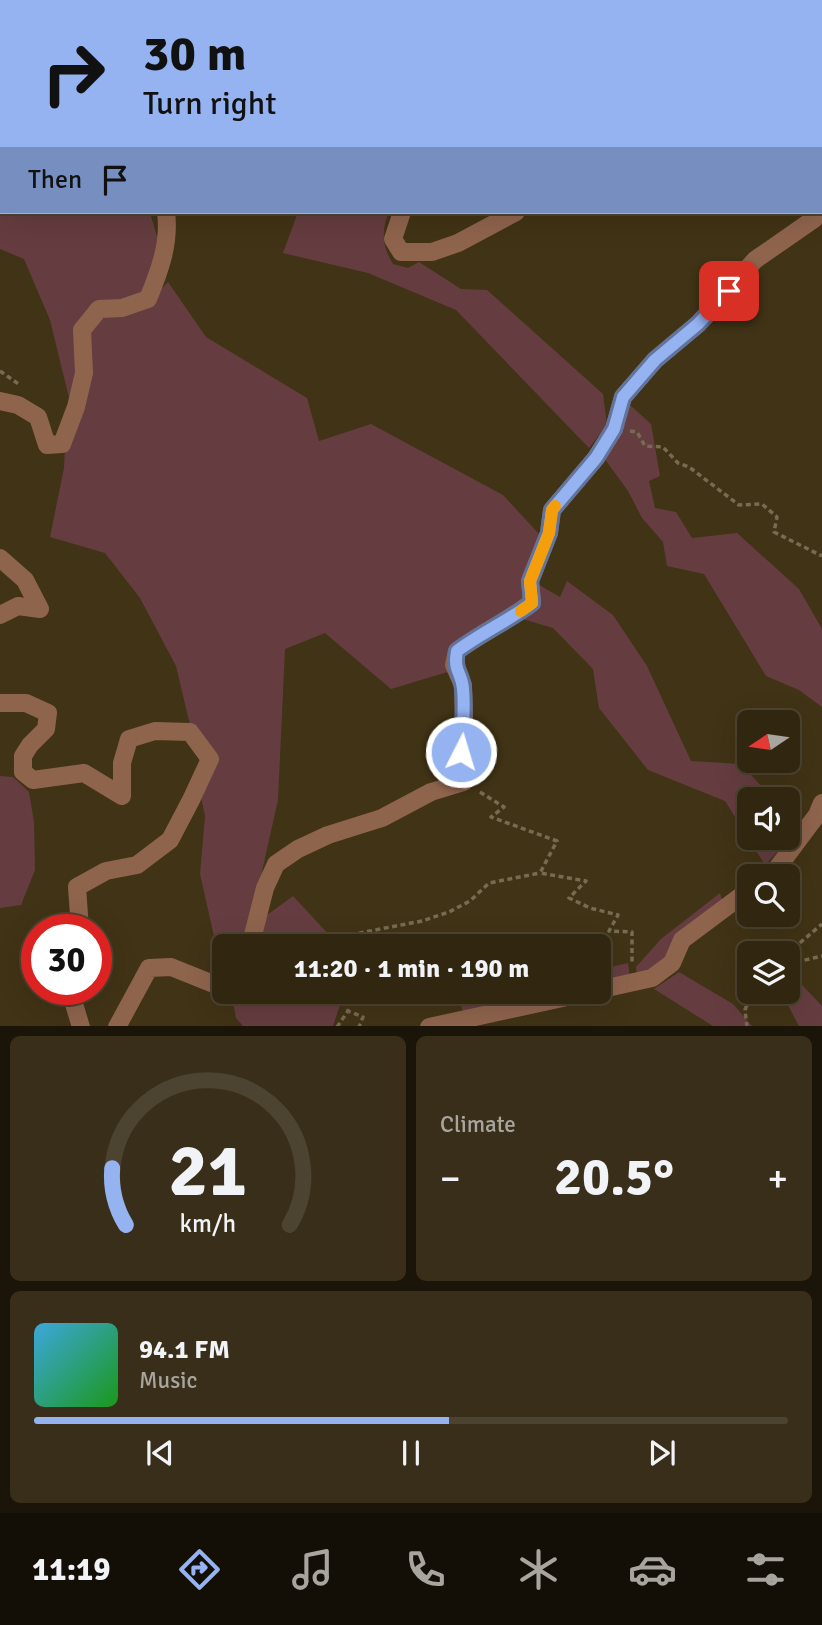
<!DOCTYPE html>
<html lang="en">
<head>
<meta charset="utf-8">
<style>
  body { margin:0; font-family:Signika,sans-serif; background:#392e19; color:#f1f3f6; height:100vh; display:flex; flex-direction:column; font-size:26px; white-space:nowrap }
  * { box-sizing:border-box; margin:0 }
  p { font-size:23px; color:#a8a59f }
  .icon { flex:none; width:38px; height:38px; fill:none; stroke:currentColor; stroke-width:2; stroke-linecap:round; stroke-linejoin:round }
  .map { position:relative; height:1026px; overflow:hidden }
  .panel { display:flex; flex-direction:column; gap:10px; padding:10px; background:#1b1509; flex:1 }
  .panel>* { flex:none }
  .hud { position:absolute; left:0px; top:0px; width:822px; height:214px; box-shadow:0 7px 28px #0002,0 0 0 2px #4c4330; background:#95b2f1; color:#111; overflow:hidden }
  .needle { width:46px; rotate:257deg }
  .tools { position:absolute; left:737px; top:710px; display:grid; gap:14px }
  .tools a { display:grid; place-items:center; width:63px; height:63px; border-radius:10px; background:#312610; box-shadow:0 7px 28px #0002,0 0 0 2px #4c4330; font-size:35px }
  .speed { position:absolute; left:21px; top:914px; display:flex; gap:14px; font-size:35px; font-weight:700; text-align:center }
  .speed>* { display:grid; place-content:center; width:91px; height:91px; border-radius:50%; background:#312610; box-shadow:0 7px 28px #0002,0 0 0 2px #4c4330; line-height:1 }
  .speed .limit { border:10px solid #d22; background:#fff; color:#111 }
  .pin { position:absolute; display:grid; place-items:center; width:60px; height:60px; color:#fff; margin:-30px; border-radius:14px; box-shadow:0 4px 10px #0006 }
  .me { position:absolute; width:77px; margin:-38px; rotate:5deg; stroke-linejoin:round; filter:drop-shadow(0 0 5px #0008) }
  .turn { display:flex; align-items:center; gap:24px; height:147px; padding:0 28px; font-size:32px }
  .turn .icon { width:91px; height:91px; stroke-width:2.5 }
  .turn b { display:block; font-size:49px; line-height:60px }
  .then { display:flex; align-items:center; height:66px; padding:0 28px; background:#0003; gap:14px; font-size:26px }
  .big { font-size:52px; font-weight:700; line-height:1.1 }
  .panel .widget { flex:1; display:flex; flex-direction:column; justify-content:center; gap:10px; min-width:0; padding:0 24px; border-radius:10px; background:#392e19 }
  .panel .dial { align-items:center; gap:0 }
  .dial svg { height:182px; overflow:visible; fill:none; stroke:#4c4330; stroke-width:7; stroke-linecap:round; text-anchor:middle }
  .dial text { fill:#f1f3f6; stroke:none }
  .song { display:flex; align-items:center; gap:21px }
  .cover { width:84px; height:84px; border-radius:10px; background:linear-gradient(135deg,hsl(200 70% 55%),hsl(120 70% 35%)) }
  .played { height:7px; border-radius:4px; background:linear-gradient(90deg,#95b2f1 55%,#4c4330 55%) }
  .keys { display:flex; justify-content:space-around; direction:ltr }
  .heat { display:flex; justify-content:space-between; align-items:center; font-size:38px; direction:ltr }
  .panel .tiles { flex:1; display:grid; gap:10px; grid-template-columns:1fr 1fr }
  .widget:last-child { grid-column:span 2 }
  .trip { position:absolute; left:212px; top:934px; width:399px; height:70px; border-radius:10px; background:#312610; box-shadow:0 7px 28px #0002,0 0 0 2px #4c4330; font-weight:700; line-height:70px; text-align:center }
  .tabs { display:flex; height:112px; justify-content:space-around; align-items:center; background:#140f06; color:#a8a59f }
  .tabs .icon { width:49px; height:49px }
  .tabs .current { color:#95b2f1 }
  .tabs b { font-size:32px; color:#f1f3f6 }
  .map>svg:first-child { display:block }
</style>
</head>
<body>
<div class="map">
<svg width="822" height="1027" viewBox="0 0 822 1027">
  <rect width="100%" height="100%" fill="#413315"/>
  <g fill="#653d40">
    <polygon points="0,0 174,0 2,2 2,212 152,212 151,216 160,247 142,293 120,303 97,304 71,406 50,320 24,259 0,249"/>
    <polygon points="485,0 822,0 822,217 817,212 821,212 821,2 485,2"/>
    <path d="M298,212H389C381,231 382,246 393,264L408,268L419,262L461,289L487,290L603,394L607,425L589,448L456,310L368,273L283,253Z"/>
    <polygon points="168,282 206,337 307,398 319,441 371,424 503,495 540,535 529,603 472,636 451,671 391,689 325,633 285,649 278,800 245,947 224,947 224,952 216,945 200,874 205,816 200,792 215,756 190,725 176,666 140,598 105,553 50,537 64,468 65,447 85,330 100,314 145,306"/>
    <polygon points="630,405 651,424 660,476 649,481 655,508 676,512 692,538 737,533 799,589 822,629 822,707 799,690 766,676 704,574 667,566 663,542 642,518 628,491 604,458"/>
    <polygon points="567,581 613,615 647,666 691,761 741,764 774,800 749,800 749,838 788,838 788,809 805,822 765,865 725,801 648,770 599,708 593,669 553,628 519,618 534,582 560,597"/>
    <polygon points="0,776 13,777 29,792 34,822 35,870 21,905 0,908"/>
    <polygon points="720,893 723,903 667,961 637,976 636,967 661,939"/>
    <polygon points="293,896 332,938 333,947 257,947 263,918"/>
    <polygon points="628,963 630,977 599,983 598,970"/>
    <polygon points="788,970 822,1006 822,1026 799,1026 781,992 788,992"/>
    <polygon points="679,972 733,1004 752,1026 713,1026 654,989"/>
    <polygon points="231,992 339,992 340,1005 333,1026 243,1026 236,1018"/>
    <polygon points="503,992 558,992 463,1013 460,1002"/>
  </g>
  <g fill="none" stroke-linecap="round" stroke-linejoin="round">
    <g stroke="#776b51" stroke-width="3.5" stroke-dasharray="5 3.5" stroke-linecap="butt">
      <polyline points="0,371 20,385"/>
      <polyline points="630,431 637,432 645,446 663,447 678,463 689,467 739,505 762,504 777,517 774,532 822,556"/>
      <polyline points="480,792 504,807 491,817 557,841 540,873 586,881 569,898 590,908 618,915 609,931 632,932 632,963"/>
      <polyline points="339,947 349,935 422,921 449,912 470,901 489,883 540,873"/>
      <polyline points="787,954 822,924"/>
      <polyline points="788,964 822,956"/>
      <polyline points="346,992 348,1011 363,1017 359,1027"/>
      <polyline points="337,1027 348,1011"/>
      <polyline points="747,1027 745,1010 752,992"/>
    </g>
    <g stroke="#8f644d" stroke-width="18">
      <polyline points="382,2 384,0"/>
      <polyline points="433,2 433,0"/>
      <polyline points="402,212 393,239 401,252 432,252 458,243 516,212"/>
      <path d="M0,401L18,405L38,417L47,445L62,444L76,407L84,373L82,330L99,309L122,308L148,299C160,270 170,243 166,212"/>
      <polyline points="0,558 25,580 40,609 18,606 0,615"/>
      <polyline points="0,703 26,703 48,713 46,729 30,745 23,756 23,772 33,780 84,773 122,796 122,763 129,739 155,731 190,732 210,759 191,800 170,840 137,865 106,871 77,887 80,929"/>
      <polyline points="768,877 775,871 817,815 822,803"/>
      <path d="M250,947L265,888L276,864L298,849L328,835L382,818L431,792L464,782L461,752L464,716L463,685L454,665L457,651C481,633 508,621 532,602L530,581L549,533L552,510L596,458L614,429L623,397L655,360L698,324L755,260L814,219"/>
      <polyline points="75,989 74,1004 81,1027"/>
      <polyline points="598,990 652,978 672,963 682,940 749,890"/>
      <polyline points="117,1027 149,968 171,967 216,985 224,984"/>
      <polyline points="429,1027 590,992"/>
    </g>
  </g>
  <g fill="none" stroke-linecap="round" stroke-linejoin="round">
    <defs>
      <path id="route" d="M461,752C463,731 465,710 463,689C462,672 453,672 457,651C481,633 508,621 532,603L530,581L549,533L552,510L596,458L614,429L623,397L655,360L698,324L729,291"/>
    </defs>
    <use href="#route" stroke="#61749d" stroke-width="18"/>
    <use href="#route" stroke="#95b2f1" stroke-width="12"/>
    <polyline stroke="#f59e0b" stroke-width="12" points="521,611 532,603 530,581 549,533 552,510 555,506"/>
  </g>
</svg>
<div class="tools">
<a><svg class="needle" viewBox="-14 -14 28 28"><path d="M0-13l5 13h-10z" fill="#e53935"/><path d="M0 13l5-13h-10z" fill="#a8a59f"/></svg></a>
<a><svg class="icon" aria-label="sound" viewBox="0 0 24 24"><path d="M4 9h4l5-4v14l-5-4H4zM17 9q2 3 0 6"/></svg></a>
<a><svg class="icon" aria-label="search" viewBox="0 0 24 24"><circle cx="10" cy="10" r="6"/><path d="M15 15l6 6"/></svg></a>
<a><svg class="icon" aria-label="layers" viewBox="0 0 24 24"><path d="M12 4l9 5-9 5-9-5zM3 14l9 5 9-5"/></svg></a>
</div>
<div class="speed"><div class="limit">30</div></div>
<div class="pin" style="left:729px;top:291px;background:#d93025"><svg class="icon" aria-label="arrive" viewBox="0 0 24 24"><path d="M6 21V4h12l-3 4 3 4H6"/></svg></div>
<svg class="me" style="left:461px;top:752px" viewBox="-20 -20 40 40"><circle r="17" fill="#95b2f1" stroke="#fff" stroke-width="3"/><path d="M0-11L8 9 0 5-8 9z" fill="#fff"/></svg>
<div class="trip">11:20 · 1 min · 190 m</div>
<div class="hud">
<div class="turn"><svg class="icon" aria-label="right" viewBox="0 0 24 24"><path d="M7 20v-9h11M14 6l5 5-5 5"/></svg><div><b>30 m</b>Turn right</div></div>
<div class="then">Then<svg class="icon" aria-label="arrive" viewBox="0 0 24 24"><path d="M6 21V4h12l-3 4 3 4H6"/></svg></div>
</div>
</div>
<section class="panel">
<div class="tiles">
<div class="widget dial"><svg viewBox="0 0 100 80">
<path d="M14 69A42 42 0 1 1 86 69"/>
<path d="M14 69A42 42 0 0 1 8 44" stroke="#95b2f1"/>
<text x="50" y="56" font-size="32" font-weight="700">21</text>
<text x="50" y="72" font-size="11">km/h</text>
</svg></div>
<div class="widget"><p>Climate</p>
<div class="heat"><a>−</a><b class="big">20.5°</b><a>+</a></div>
</div>
<div class="widget">
<div class="song"><i class="cover"></i><div><b>94.1 FM</b><p>Music</p></div></div>
<div class="played"></div>
<div class="keys"><svg class="icon" aria-label="previous" viewBox="0 0 24 24"><path d="M18 5L8 12l10 7zM5 5v14"/></svg><svg class="icon" aria-label="pause" viewBox="0 0 24 24"><path d="M8 5v14M16 5v14"/></svg><svg class="icon" aria-label="next" viewBox="0 0 24 24"><path d="M6 5l10 7-10 7zM19 5v14"/></svg></div>
</div>
</div>
</section>
<nav class="tabs">
<b>11:19</b>
<svg class="icon current" aria-label="directions" viewBox="0 0 24 24"><path d="M12 3l9 9-9 9-9-9zM9 14v-3h6M13 9l2 2-2 2"/></svg>
<svg class="icon" aria-label="music" viewBox="0 0 24 24"><path d="M9 18V5l10-2v13"/><circle cx="6" cy="18" r="3"/><circle cx="16" cy="16" r="3"/></svg>
<svg class="icon" aria-label="phone" viewBox="0 0 24 24"><path d="M5 4h4l2 5-3 2q2 4 5 5l2-3 5 2v4C11 20 4 13 5 4z"/></svg>
<svg class="icon" aria-label="climate" viewBox="0 0 24 24"><path d="M12 3v18M4 7l16 10M4 17L20 7"/></svg>
<svg class="icon" aria-label="car" viewBox="0 0 24 24"><path d="M5 17H2v-5l4-1 3-4h7l3 4 3 1v5h-3M9 17h6M6 11h13"/><circle cx="7" cy="17" r="2"/><circle cx="17" cy="17" r="2"/></svg>
<svg class="icon" aria-label="filters" viewBox="0 0 24 24"><path d="M4 7h16M4 17h16"/><circle cx="9" cy="7" r="2"/><circle cx="15" cy="17" r="2"/></svg>
</nav>
</body>
</html>
